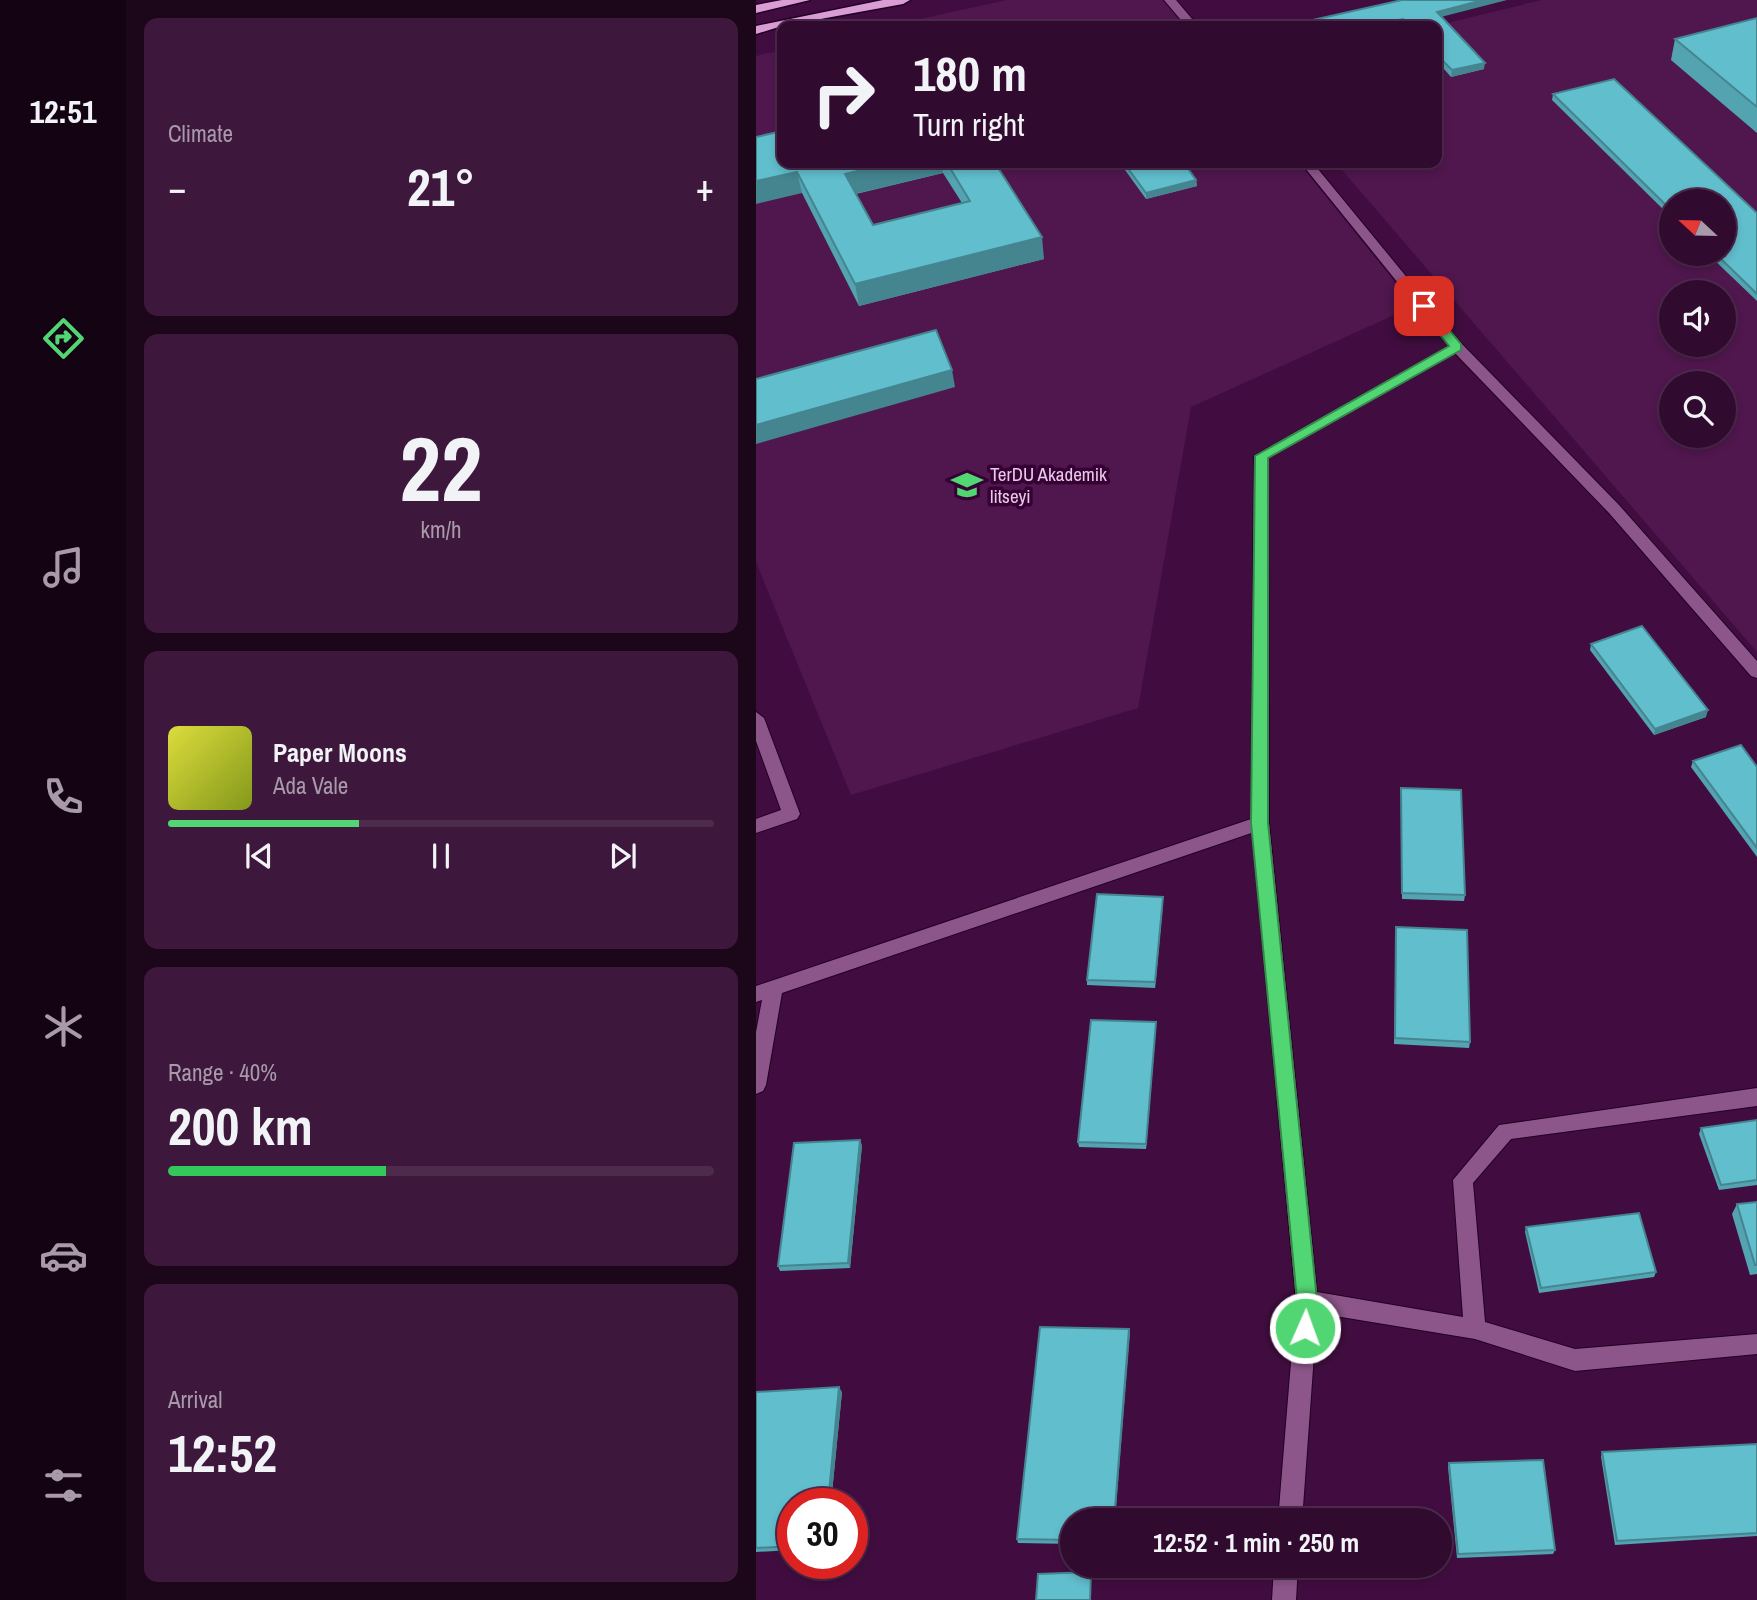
<!DOCTYPE html>
<html lang="en">
<head>
<meta charset="utf-8">
<style>
  body { margin:0; font-family:"Archivo Narrow",sans-serif; background:#3d183c; color:#f1f3f6; height:100vh; display:flex; flex-direction:column; font-size:26px; white-space:nowrap }
  * { box-sizing:border-box; margin:0 }
  p { font-size:23px; color:#a89aab }
  .icon { flex:none; width:38px; height:38px; fill:none; stroke:currentColor; stroke-width:2; stroke-linecap:round; stroke-linejoin:round }
  .map { position:relative; flex:1; overflow:hidden }
  .drawer { display:flex; flex-direction:column; gap:18px; padding:18px; background:#1b061a; width:630px }
  .drawer>* { flex:none }
  .banner { position:absolute; left:21px; top:21px; width:665px; height:147px; border-radius:14px; box-shadow:0 4px 10px #0003,0 0 0 2px #4c2b4c; background:#310a30; color:#f1f3f6; overflow:hidden }
  .needle { width:46px; rotate:292deg }
  .controls { position:absolute; left:903px; top:189px; display:grid; gap:14px }
  .controls a { display:grid; place-items:center; width:77px; height:77px; border-radius:50%; background:#310a30; box-shadow:0 4px 10px #0003,0 0 0 2px #4c2b4c; font-size:35px }
  .speed { position:absolute; left:21px; top:1488px; display:flex; gap:14px; font-size:35px; font-weight:700; text-align:center }
  .speed>* { display:grid; place-content:center; width:91px; height:91px; border-radius:50%; background:#310a30; box-shadow:0 4px 10px #0003,0 0 0 2px #4c2b4c; line-height:1 }
  .speed .limit { border:10px solid #d22; background:#fff; color:#111 }
  .pin { position:absolute; display:grid; place-items:center; width:60px; height:60px; color:#fff; margin:-30px; border-radius:14px; box-shadow:0 4px 10px #0006 }
  .me { position:absolute; width:77px; margin:-38px; rotate:2deg; stroke-linejoin:round; filter:drop-shadow(0 0 5px #0008) }
  .turn { display:flex; align-items:center; gap:24px; height:147px; padding:0 21px; font-size:32px }
  .turn .icon { width:91px; height:91px; stroke-width:2.5 }
  .turn b { display:block; font-size:49px; line-height:60px }
  .big { font-size:52px; font-weight:700; line-height:1.1 }
  .drawer .card { flex:1; display:flex; flex-direction:column; justify-content:center; gap:10px; min-width:0; padding:0 24px; border-radius:14px; background:#3d183c }
  .drawer .dial { align-items:center; gap:0 }
  .dial b { font-size:91px; line-height:1 }
  .song { display:flex; align-items:center; gap:21px }
  .cover { width:84px; height:84px; border-radius:10px; background:linear-gradient(135deg,hsl(60 70% 55%),hsl(70 70% 35%)) }
  .played { height:7px; border-radius:4px; background:linear-gradient(90deg,#52d673 35%,#4c2b4c 35%) }
  .keys { display:flex; justify-content:space-around; direction:ltr }
  .heat { display:flex; justify-content:space-between; align-items:center; font-size:38px; direction:ltr }
  .charge { height:10px; border-radius:5px; background:linear-gradient(90deg,#34c759 40%,#4c2b4c 0) }
  .trip { position:absolute; left:304px; top:1508px; width:392px; height:70px; border-radius:35px; background:#310a30; box-shadow:0 4px 10px #0003,0 0 0 2px #4c2b4c; font-weight:700; line-height:70px; text-align:center }
  main { display:flex; flex:1; min-height:0 }
  .dock { display:flex; flex-direction:column; width:126px; justify-content:space-around; align-items:center; background:#140413; color:#a89aab }
  .dock .icon { width:49px; height:49px }
  .dock .on { color:#52d673 }
  .dock b { font-size:32px; color:#f1f3f6 }
  .map>svg:first-child { display:block }
</style>
</head>
<body>
<main>
<nav class="dock">
<b>12:51</b>
<svg class="icon on" aria-label="directions" viewBox="0 0 24 24"><path d="M12 3l9 9-9 9-9-9zM9 14v-3h6M13 9l2 2-2 2"/></svg>
<svg class="icon" aria-label="music" viewBox="0 0 24 24"><path d="M9 18V5l10-2v13"/><circle cx="6" cy="18" r="3"/><circle cx="16" cy="16" r="3"/></svg>
<svg class="icon" aria-label="phone" viewBox="0 0 24 24"><path d="M5 4h4l2 5-3 2q2 4 5 5l2-3 5 2v4C11 20 4 13 5 4z"/></svg>
<svg class="icon" aria-label="climate" viewBox="0 0 24 24"><path d="M12 3v18M4 7l16 10M4 17L20 7"/></svg>
<svg class="icon" aria-label="car" viewBox="0 0 24 24"><path d="M5 17H2v-5l4-1 3-4h7l3 4 3 1v5h-3M9 17h6M6 11h13"/><circle cx="7" cy="17" r="2"/><circle cx="17" cy="17" r="2"/></svg>
<svg class="icon" aria-label="filters" viewBox="0 0 24 24"><path d="M4 7h16M4 17h16"/><circle cx="9" cy="7" r="2"/><circle cx="15" cy="17" r="2"/></svg>
</nav>
<section class="drawer">
<div class="card"><p>Climate</p>
<div class="heat"><a>−</a><b class="big">21°</b><a>+</a></div>
</div>
<div class="card dial"><b>22</b><p>km/h</p></div>
<div class="card">
<div class="song"><i class="cover"></i><div><b>Paper Moons</b><p>Ada Vale</p></div></div>
<div class="played"></div>
<div class="keys"><svg class="icon" aria-label="previous" viewBox="0 0 24 24"><path d="M18 5L8 12l10 7zM5 5v14"/></svg><svg class="icon" aria-label="pause" viewBox="0 0 24 24"><path d="M8 5v14M16 5v14"/></svg><svg class="icon" aria-label="next" viewBox="0 0 24 24"><path d="M6 5l10 7-10 7zM19 5v14"/></svg></div>
</div>
<div class="card"><p>Range · 40%</p><b class="big">200 km</b><div class="charge"></div></div>
<div class="card"><p>Arrival</p><b class="big">12:52</b></div>
</section>
<div class="map">
<svg width="1001" height="1600" viewBox="0 0 1001 1600">
  <rect width="100%" height="100%" fill="#410d40"/>
  <g fill="#50174e" fill-rule="evenodd">
    <polygon points="251,0 412,0 433,26 132,26"/>
    <path d="M786,0H1001V652L580,163H681L679,26ZM915,201H968V254H915ZM915,292H968V345H915ZM915,383H968V436H915Z"/>
    <polygon points="26,50 26,163 543,163 658,306 435,407 382,708 95,795 0,562 0,56"/>
  </g>
  <g fill="none" stroke-linecap="round" stroke-linejoin="round">
    <defs>
      <g id="lane">
        <polygon points="701,343 706,344 863,505 1001,661 1001,678 995,676 853,513 696,350 694,347"/>
        <polygon points="0,712 8,718 44,814 41,819 0,833 0,819 25,810 0,741"/>
        <polygon points="504,816 510,818 513,823 510,828 26,993 10,1085 7,1091 0,1094 0,1032 6,1000 0,1002 0,986"/>
      </g>
      <g id="street">
        <polygon points="408,0 420,0 442,26 430,26"/>
        <polygon points="545,163 557,163 708,347 512,458 513,823 561,1292 707,1317 697,1180 743,1125 1001,1088 1001,1106 755,1139 717,1183 729,1322 819,1349 1001,1334 1001,1354 819,1371 719,1339 561,1313 546,1521 522,1521 540,1301 495,823 498,456 693,346"/>
        <polygon points="518,1566 542,1566 540,1600 516,1600"/>
      </g>
      <g id="highway">
        <polygon points="26,0 54,0 0,13 0,5"/>
        <polygon points="127,0 154,0 147,4 26,26 0,34 0,26"/>
      </g>
    </defs>
    <use href="#lane" stroke="#202" stroke-width="2"/>
    <use href="#street" stroke="#202" stroke-width="2"/>
    <use href="#highway" stroke="#202" stroke-width="3"/>
    <use href="#lane" fill="#8d568a" fill-rule="evenodd"/>
    <use href="#street" fill="#8d568a" fill-rule="evenodd"/>
    <use href="#highway" fill="#d99cd5" fill-rule="evenodd"/>
  </g>
  <g fill="#53a3b0" fill-rule="evenodd">
    <polygon points="686,16 728,69 695,77 681,61 681,26 648,26 646,25 530,26"/>
    <polygon points="1001,18 1001,133 915,60 919,39"/>
    <polygon points="797,94 1001,213 1001,301 952,254 968,254 915,201 915,217 796,100"/>
    <path d="M26,163H239L288,259L103,306L46,193ZM187,173L206,203L117,225L100,194Z"/>
    <polygon points="364,163 428,163 440,180 441,186 390,199"/>
    <polygon points="835,644 950,717 898,735 834,650"/>
    <polygon points="937,761 1001,767 1001,857 935,767"/>
    <polygon points="645,788 709,895 708,901 646,899"/>
    <polygon points="407,897 407,903 399,988 331,985 331,980"/>
    <polygon points="640,927 714,1042 713,1048 638,1044"/>
    <polygon points="400,1022 390,1149 323,1147 322,1142"/>
    <polygon points="1001,1120 1001,1185 963,1190 943,1134 945,1128"/>
    <polygon points="106,1145 94,1268 24,1271 22,1266"/>
    <polygon points="1001,1202 1001,1274 994,1275 976,1214 981,1204"/>
    <polygon points="770,1227 900,1272 898,1277 783,1293 769,1232"/>
    <polygon points="373,1329 374,1334 317,1521 317,1544 262,1543 261,1539"/>
    <polygon points="0,1392 86,1392 75,1503 37,1503 37,1550 0,1552"/>
    <polygon points="1001,1444 1001,1536 859,1545 845,1457 846,1452"/>
    <polygon points="693,1463 799,1550 797,1554 701,1558 692,1467"/>
  </g>
  <g fill="#448590">
    <polygon points="727,0 751,0 681,18 681,12"/>
    <polygon points="647,19 646,25 639,26 612,26"/>
    <polygon points="729,63 728,69 695,77 696,70"/>
    <polygon points="136,163 186,163 187,173 93,195 89,174"/>
    <polygon points="596,163 627,163 596,169"/>
    <polygon points="41,172 46,193 0,204 0,181"/>
    <polygon points="440,180 441,186 390,199 390,193"/>
    <polygon points="286,237 288,259 103,306 99,284"/>
    <polygon points="196,370 199,387 0,444 0,425"/>
    <polygon points="952,710 950,717 898,735 899,729"/>
    <polygon points="407,897 407,903 399,988 399,982"/>
    <polygon points="400,1022 400,1028 390,1149 390,1144"/>
    <polygon points="104,1140 106,1145 94,1268 92,1263"/>
    <polygon points="373,1329 374,1334 359,1521 358,1521"/>
    <polygon points="83,1387 86,1392 75,1503 72,1503"/>
  </g>
  <g fill="#61becd" stroke="#448590" stroke-width="2">
    <polygon points="646,0 727,0 681,12 729,63 696,70 681,55 681,26 654,26 647,19 612,26 530,26"/>
    <polygon points="1001,18 1001,107 919,39"/>
    <polygon points="858,79 1001,213 1001,294 960,254 968,254 968,201 915,201 915,210 797,94"/>
    <polygon points="26,131 26,163 136,163 89,174 117,225 214,201 191,163 239,163 286,237 99,284 41,172 0,181 0,137"/>
    <polygon points="368,163 428,163 440,180 390,193"/>
    <polygon points="180,330 196,370 0,425 0,379"/>
    <polygon points="886,626 952,710 899,729 835,644"/>
    <polygon points="985,745 1001,767 1001,848 937,761"/>
    <polygon points="645,788 705,790 709,895 646,893"/>
    <polygon points="341,894 407,897 399,982 331,980"/>
    <polygon points="640,927 711,930 714,1042 639,1038"/>
    <polygon points="335,1020 400,1022 390,1144 322,1142"/>
    <polygon points="1001,1120 1001,1180 965,1185 945,1128"/>
    <polygon points="104,1140 92,1263 22,1266 38,1143"/>
    <polygon points="1001,1202 1001,1265 999,1265 981,1204"/>
    <polygon points="883,1213 900,1272 785,1288 770,1227"/>
    <polygon points="284,1327 373,1329 358,1521 317,1521 317,1540 261,1539"/>
    <polygon points="83,1387 72,1503 37,1503 37,1546 0,1548 0,1392"/>
    <polygon points="1001,1444 1001,1533 861,1541 846,1452"/>
    <polygon points="787,1460 799,1550 702,1554 693,1463"/>
    <polygon points="335,1572 334,1600 280,1600 282,1574"/>
  </g>
  <polygon fill="#52d673" stroke="#358b4b" stroke-width="2" points="668,302 672,304 705,344 705,350 512,458 512,823 561,1300 556,1335 549,1338 542,1335 539,1328 541,1300 495,823 499,456 693,346 661,306"/>
  <defs>
    <symbol id="university-bare" viewBox="-9 -9 18 18"><path d="M0-5L7-2L0 1L-7-2ZM-4 1L0 2.5L4 1V4Q0 6-4 4Z" fill="#52d673" stroke="#360235" stroke-width="2.5" paint-order="stroke"/></symbol>
  </defs>
  <g fill-rule="evenodd">
    <use href="#university-bare" x="189" y="463" width="44" height="44"/>
  </g>
  <g text-anchor="middle" stroke-width="7" stroke-linejoin="round" paint-order="stroke">
    <g font-size="19" fill="#e8c9e6" stroke="#360235" text-anchor="start">
      <text x="234" y="481">TerDU Akademik<tspan x="234" dy="22">litseyi</tspan></text>
    </g>
  </g>
</svg>
<div class="controls">
<a><svg class="needle" viewBox="-14 -14 28 28"><path d="M0-13l5 13h-10z" fill="#e53935"/><path d="M0 13l5-13h-10z" fill="#a89aab"/></svg></a>
<a><svg class="icon" aria-label="sound" viewBox="0 0 24 24"><path d="M4 9h4l5-4v14l-5-4H4zM17 9q2 3 0 6"/></svg></a>
<a><svg class="icon" aria-label="search" viewBox="0 0 24 24"><circle cx="10" cy="10" r="6"/><path d="M15 15l6 6"/></svg></a>
</div>
<div class="speed"><div class="limit">30</div></div>
<div class="pin" style="left:668px;top:306px;background:#d93025"><svg class="icon" aria-label="arrive" viewBox="0 0 24 24"><path d="M6 21V4h12l-3 4 3 4H6"/></svg></div>
<svg class="me" style="left:549px;top:1328px" viewBox="-20 -20 40 40"><circle r="17" fill="#52d673" stroke="#fff" stroke-width="3"/><path d="M0-11L8 9 0 5-8 9z" fill="#fff"/></svg>
<div class="trip">12:52 · 1 min · 250 m</div>
<div class="banner">
<div class="turn"><svg class="icon" aria-label="right" viewBox="0 0 24 24"><path d="M7 20v-9h11M14 6l5 5-5 5"/></svg><div><b>180 m</b>Turn right</div></div>
</div>
</div>
</main>
</body>
</html>
